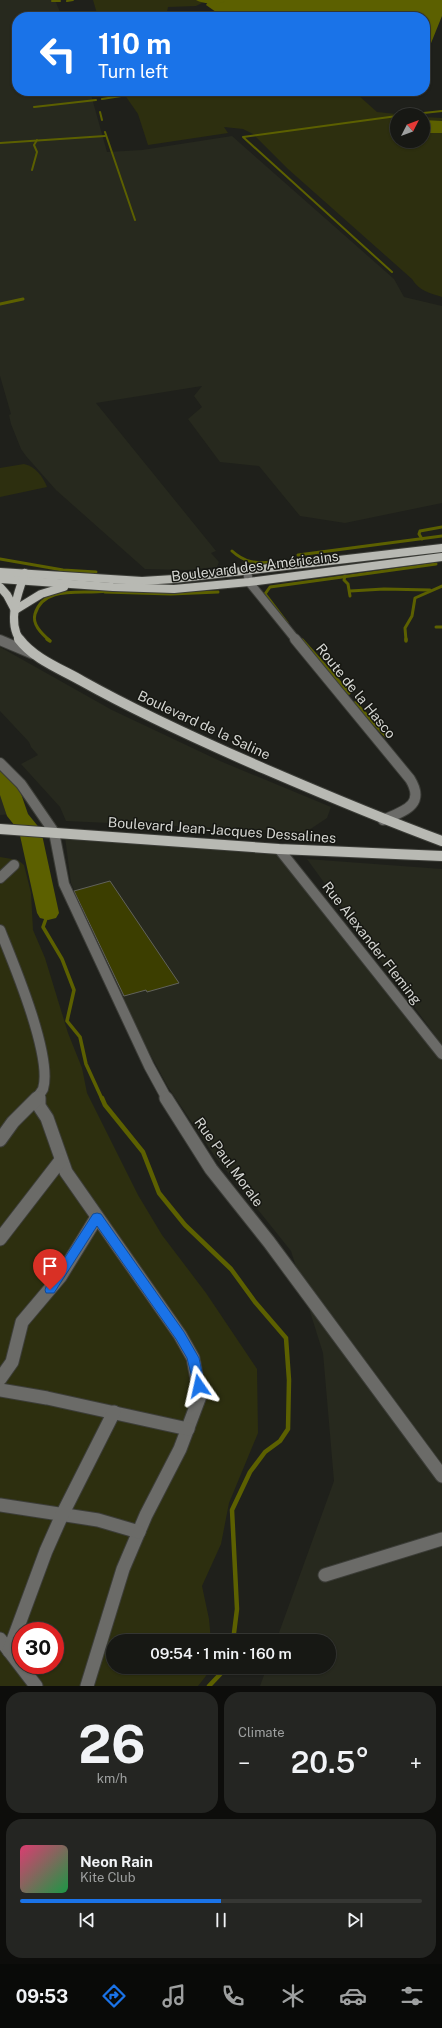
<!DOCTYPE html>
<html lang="en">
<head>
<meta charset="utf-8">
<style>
  body { margin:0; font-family:"Public Sans",sans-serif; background:#242522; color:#f1f3f6; height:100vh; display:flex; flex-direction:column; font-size:15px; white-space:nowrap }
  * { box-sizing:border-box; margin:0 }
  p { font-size:13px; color:#9ea0a0 }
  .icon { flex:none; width:22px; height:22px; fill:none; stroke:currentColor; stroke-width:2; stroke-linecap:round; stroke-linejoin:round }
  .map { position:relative; height:1686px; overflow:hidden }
  .side { display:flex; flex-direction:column; gap:6px; padding:6px; background:#0d0d0b; flex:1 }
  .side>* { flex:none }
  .guide { position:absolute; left:12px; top:12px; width:418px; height:84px; border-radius:16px; box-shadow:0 1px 3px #0004,0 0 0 1px #363734; background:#1a73e8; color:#fff; overflow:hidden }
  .needle { width:26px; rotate:48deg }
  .tools { position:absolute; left:390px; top:108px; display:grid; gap:8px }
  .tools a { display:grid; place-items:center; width:40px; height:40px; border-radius:50%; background:#171814; box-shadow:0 1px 3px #0004,0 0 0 1px #363734; font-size:20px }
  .speed { position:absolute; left:12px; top:1622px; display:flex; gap:8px; font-size:20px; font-weight:700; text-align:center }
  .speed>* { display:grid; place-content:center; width:52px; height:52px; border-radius:50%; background:#171814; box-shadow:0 1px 3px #0004,0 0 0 1px #363734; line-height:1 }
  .speed .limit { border:6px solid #d22; background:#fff; color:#111 }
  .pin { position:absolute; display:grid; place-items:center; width:34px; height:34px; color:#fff; margin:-41px -17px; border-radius:50% 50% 50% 0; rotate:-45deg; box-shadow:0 0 4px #0007 }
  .pin .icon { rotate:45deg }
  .me { position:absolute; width:44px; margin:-22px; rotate:349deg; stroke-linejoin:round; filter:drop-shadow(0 0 3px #0008) }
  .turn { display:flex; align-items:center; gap:14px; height:84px; padding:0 20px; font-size:18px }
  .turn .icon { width:52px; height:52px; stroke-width:2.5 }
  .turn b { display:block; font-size:28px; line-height:34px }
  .big { font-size:30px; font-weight:600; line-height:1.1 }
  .side .tile { flex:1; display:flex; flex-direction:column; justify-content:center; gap:6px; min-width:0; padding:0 14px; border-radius:16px; background:#242522 }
  .side .dial { align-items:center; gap:0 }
  .dial b { font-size:52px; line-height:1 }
  .song { display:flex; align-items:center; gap:12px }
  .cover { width:48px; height:48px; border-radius:6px; background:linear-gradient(135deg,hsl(340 70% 55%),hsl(140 70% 35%)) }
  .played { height:4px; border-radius:2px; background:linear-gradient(90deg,#1a73e8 50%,#363734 50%) }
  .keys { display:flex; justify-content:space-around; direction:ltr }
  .heat { display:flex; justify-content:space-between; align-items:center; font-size:22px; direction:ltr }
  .side .tiles { flex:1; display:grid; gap:6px; grid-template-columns:1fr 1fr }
  .tile:last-child { grid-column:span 2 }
  .trip { position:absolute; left:106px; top:1634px; width:230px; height:40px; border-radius:20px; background:#171814; box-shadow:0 1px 3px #0004,0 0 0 1px #363734; font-weight:600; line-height:40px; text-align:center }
  .menu { display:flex; height:64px; justify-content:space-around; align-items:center; background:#090a08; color:#9ea0a0 }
  .menu .icon { width:28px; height:28px }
  .menu .current { color:#1a73e8 }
  .menu b { font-size:18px; color:#f1f3f6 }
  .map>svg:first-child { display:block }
</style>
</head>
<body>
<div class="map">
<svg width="442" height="1686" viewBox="0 0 442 1686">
  <rect width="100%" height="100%" fill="#1f201b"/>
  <g fill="#27291e">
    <polygon points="0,0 55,0 62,17 17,17 17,91 90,91 107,152 142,150 232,136 394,279 404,297 442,306 442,503 345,523 300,516 259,466 220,462 188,419 202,407 194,396 202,386 96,403 216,551 211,553 219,562 217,567 186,570 145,569 56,490 26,456 21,449 11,424 9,415 11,414 0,376"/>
    <polygon points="0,647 112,710 220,761 331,807 327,818 306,832 66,821 60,807 21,764 38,755 31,747 29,742 0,711"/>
    <polygon points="0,777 6,787 13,814 0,815"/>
    <polygon points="65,837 284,853 442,1055 442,1686 260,1686 267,1667 329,1667 329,1641 276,1641 334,1481 323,1353 291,1251 214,1155 168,1087 142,1039 71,883"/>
    <polygon points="307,859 442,869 442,1045"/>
  </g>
  <g fill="#2d2f0f" fill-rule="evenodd">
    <polygon points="93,0 205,0 206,1 196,6 168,7 167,12 169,17 98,17"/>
    <path d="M122,91H340L358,95L377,112L406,115H397V141H423V117L442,118V297C430,293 419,291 412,279L288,169L253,134L243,129L224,127L228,133L148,145L138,114Z"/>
    <path d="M24,464C35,466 43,477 47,487L0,497V468Z"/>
    <path d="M0,857L18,860L24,865L31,893L33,930L45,958L68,1033L82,1068L87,1093L138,1195L162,1235L206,1293L257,1369L258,1433L229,1503L221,1544L202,1586L209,1619L211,1641H113V1667H213L198,1686H0ZM21,1631H55V1665H21Z"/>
  </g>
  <g fill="#5c6000">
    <polygon points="209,0 442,0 442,16 425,58 425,17 251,17 216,12 206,5"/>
    <polygon points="423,120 442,121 442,133 423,133"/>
  </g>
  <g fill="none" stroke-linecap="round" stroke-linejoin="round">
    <g stroke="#5c6000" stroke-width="2">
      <polyline points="52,1 60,1"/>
      <polyline points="67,1 73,0"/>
      <polyline points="102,99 134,94"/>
      <polyline points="34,107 96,100"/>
      <polyline points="100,112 102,120"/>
      <polyline points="405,115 442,111"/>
      <polyline points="105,132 135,220"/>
      <polyline points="0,143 105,136"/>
      <polyline points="32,170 37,152 34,145 37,140"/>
      <polyline points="392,272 243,137 397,116"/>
    </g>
    <g stroke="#5c6000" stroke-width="3">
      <polyline points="0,304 23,299"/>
      <polyline points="422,539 419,534 420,531 442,527"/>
      <path d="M232,551C244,562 256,564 271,562"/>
      <polyline points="298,555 442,536"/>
      <polyline points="0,559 63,570 96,572"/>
      <polyline points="345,576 344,580 348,584 350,596"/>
      <polyline points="350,591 384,589 430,590"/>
      <polyline points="105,592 171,594 218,592"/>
      <polyline points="287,623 265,594 270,587 436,564"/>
      <polyline points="436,627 442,627"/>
      <path d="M49,640C41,633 32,624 35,614C44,584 83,595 106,591"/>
      <polyline points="406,640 405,628 412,616 415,598 442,586"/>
    </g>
    <g stroke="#5c6000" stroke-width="3.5">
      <polyline points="47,639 50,641"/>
      <polyline points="406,639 406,641"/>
      <polyline points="302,640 349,693"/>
      <polyline points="355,703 386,736"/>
      <polyline points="48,913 43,927 62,959 74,990 67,1021 80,1037 86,1064 102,1099"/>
    </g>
    <g stroke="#5c6000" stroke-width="4.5">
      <polyline points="102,1098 105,1105 143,1152 159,1193 185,1225 231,1269 255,1302 286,1338 289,1380 288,1429 280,1441 265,1452 250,1472 232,1510 237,1609 233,1641"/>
      <polyline points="209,1686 227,1667"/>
    </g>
    <path fill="#5c6000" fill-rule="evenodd" d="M196,0H224L225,1C219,5 202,4 196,0Z"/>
    <polygon fill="#5c6000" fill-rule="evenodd" points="0,770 7,772 18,785 28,814 41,830 59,913 56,918 48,920 40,918 37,913 19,831 7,816 0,795"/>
  </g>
  <polygon fill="#3c3e00" stroke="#61625b" points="110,881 179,983 147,992 146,990 124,996 74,891"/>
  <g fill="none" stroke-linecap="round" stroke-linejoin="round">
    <defs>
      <polyline id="minor-far2" points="247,571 249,582 296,640"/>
      <g id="minor-far1">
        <path d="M295,639L410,779C426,805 404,811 383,820"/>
        <polyline points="0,640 33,654"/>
        <polyline points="0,763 21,784 54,832 64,884 149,1066 167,1099"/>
        <polyline points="279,849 442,1054"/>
        <polyline points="0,878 14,865"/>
        <path d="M0,930C13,962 53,1057 43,1089C41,1092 39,1096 36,1099"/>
        <polyline points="39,1095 39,1099"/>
      </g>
      <g id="minor">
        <polyline points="39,1098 39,1106 47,1118 66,1172 180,1335 193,1358 200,1396 180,1449 146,1515 123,1569 87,1686"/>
        <polyline points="166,1098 211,1169 269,1242 442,1476"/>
        <polyline points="0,1140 13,1122 37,1098"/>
        <polyline points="0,1239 61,1160"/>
        <polyline points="0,1379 12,1362 22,1322 60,1277 97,1217"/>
        <polyline points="0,1390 47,1398 188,1429"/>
        <polyline points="0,1505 98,1520 139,1532"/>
        <polyline points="325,1575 442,1539"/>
        <polyline points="0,1639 36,1686"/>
        <polyline points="9,1651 46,1551 62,1515 114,1412"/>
      </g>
      <g id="major-far1">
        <polyline points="0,572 142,581 174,579 442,548"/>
        <polyline points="0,579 113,587 174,589 249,582 442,557"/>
        <polyline points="0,587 7,595 15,610"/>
        <polyline points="15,610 41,594 64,587"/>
        <path d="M20,640C7,622 18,592 25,573"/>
      </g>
      <g id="major">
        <path d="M19,639C34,659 61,669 82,681C141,714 203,742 265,769C323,794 382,819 442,841"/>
        <polyline points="0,829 279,849 442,856"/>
      </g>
    </defs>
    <use href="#minor-far2" stroke="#3c3d38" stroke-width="10"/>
    <use href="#minor-far1" stroke="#3c3d38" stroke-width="12"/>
    <use href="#minor" stroke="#3c3d38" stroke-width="15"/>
    <use href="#major-far1" stroke="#3c3d38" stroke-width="10"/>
    <use href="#major" stroke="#3c3d38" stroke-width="12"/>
    <use href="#minor-far2" stroke="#6b6b68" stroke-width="8"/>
    <use href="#minor-far1" stroke="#6b6b68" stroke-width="10"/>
    <use href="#minor" stroke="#6b6b68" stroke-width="13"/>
    <use href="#major-far1" stroke="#b8b9b3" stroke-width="8"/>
    <use href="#major" stroke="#b8b9b3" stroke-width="10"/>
  </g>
  <polygon fill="#1a73e8" stroke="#114b97" points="97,1213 101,1214 184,1332 199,1358 205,1386 203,1390 195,1390 187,1358 176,1339 97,1226 54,1293 46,1293 45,1290 46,1287 93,1214"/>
  <g text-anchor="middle" stroke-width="3" stroke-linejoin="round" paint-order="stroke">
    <g font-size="14" fill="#d4d5d1" stroke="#161712">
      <text transform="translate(255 566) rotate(-7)" y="5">Boulevard des Américains</text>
      <text transform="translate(356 691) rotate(51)" y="5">Route de la Hasco</text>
      <text transform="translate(204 725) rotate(25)" y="5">Boulevard de la Saline</text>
      <text transform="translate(222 830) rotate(4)" y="5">Boulevard Jean-Jacques Dessalines</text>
      <text transform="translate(372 943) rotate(52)" y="5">Rue Alexander Fleming</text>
      <text transform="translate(229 1162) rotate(54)" y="5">Rue Paul Morale</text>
    </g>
  </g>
</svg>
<div class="tools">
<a><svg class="needle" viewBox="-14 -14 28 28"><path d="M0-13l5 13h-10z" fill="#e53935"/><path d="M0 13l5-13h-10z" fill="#9ea0a0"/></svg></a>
</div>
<div class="speed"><div class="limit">30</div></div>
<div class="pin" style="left:50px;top:1290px;background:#d93025"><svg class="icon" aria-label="arrive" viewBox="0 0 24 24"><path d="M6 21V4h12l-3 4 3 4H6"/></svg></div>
<svg class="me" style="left:199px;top:1386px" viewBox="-20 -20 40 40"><path d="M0-17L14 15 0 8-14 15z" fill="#1a73e8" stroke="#fff" stroke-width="4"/></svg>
<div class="trip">09:54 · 1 min · 160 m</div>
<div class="guide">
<div class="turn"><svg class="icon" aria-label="left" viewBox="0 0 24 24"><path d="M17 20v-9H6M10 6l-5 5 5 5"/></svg><div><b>110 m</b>Turn left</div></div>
</div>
</div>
<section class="side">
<div class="tiles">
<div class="tile dial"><b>26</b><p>km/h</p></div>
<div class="tile"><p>Climate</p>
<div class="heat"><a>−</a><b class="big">20.5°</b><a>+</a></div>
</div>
<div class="tile">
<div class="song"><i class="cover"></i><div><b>Neon Rain</b><p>Kite Club</p></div></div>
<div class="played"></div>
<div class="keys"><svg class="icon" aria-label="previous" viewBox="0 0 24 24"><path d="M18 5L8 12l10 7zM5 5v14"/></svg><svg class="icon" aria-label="pause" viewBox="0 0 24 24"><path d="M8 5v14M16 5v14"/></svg><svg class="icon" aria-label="next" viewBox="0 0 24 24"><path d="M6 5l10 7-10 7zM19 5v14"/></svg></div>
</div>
</div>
</section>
<nav class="menu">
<b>09:53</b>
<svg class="icon current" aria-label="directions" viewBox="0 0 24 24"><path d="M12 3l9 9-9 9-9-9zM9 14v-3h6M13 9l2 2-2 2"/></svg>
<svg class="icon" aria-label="music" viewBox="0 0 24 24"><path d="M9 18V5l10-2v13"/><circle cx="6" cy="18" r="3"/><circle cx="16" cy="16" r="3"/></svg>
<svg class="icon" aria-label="phone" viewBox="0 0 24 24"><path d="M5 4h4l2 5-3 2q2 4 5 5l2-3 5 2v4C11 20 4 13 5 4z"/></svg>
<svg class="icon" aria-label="climate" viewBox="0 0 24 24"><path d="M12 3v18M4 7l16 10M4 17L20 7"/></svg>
<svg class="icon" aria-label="car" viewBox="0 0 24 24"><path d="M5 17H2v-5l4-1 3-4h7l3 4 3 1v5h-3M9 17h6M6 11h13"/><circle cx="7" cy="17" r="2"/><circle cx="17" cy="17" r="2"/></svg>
<svg class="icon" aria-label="filters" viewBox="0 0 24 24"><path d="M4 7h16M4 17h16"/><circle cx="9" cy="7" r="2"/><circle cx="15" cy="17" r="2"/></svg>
</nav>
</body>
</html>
